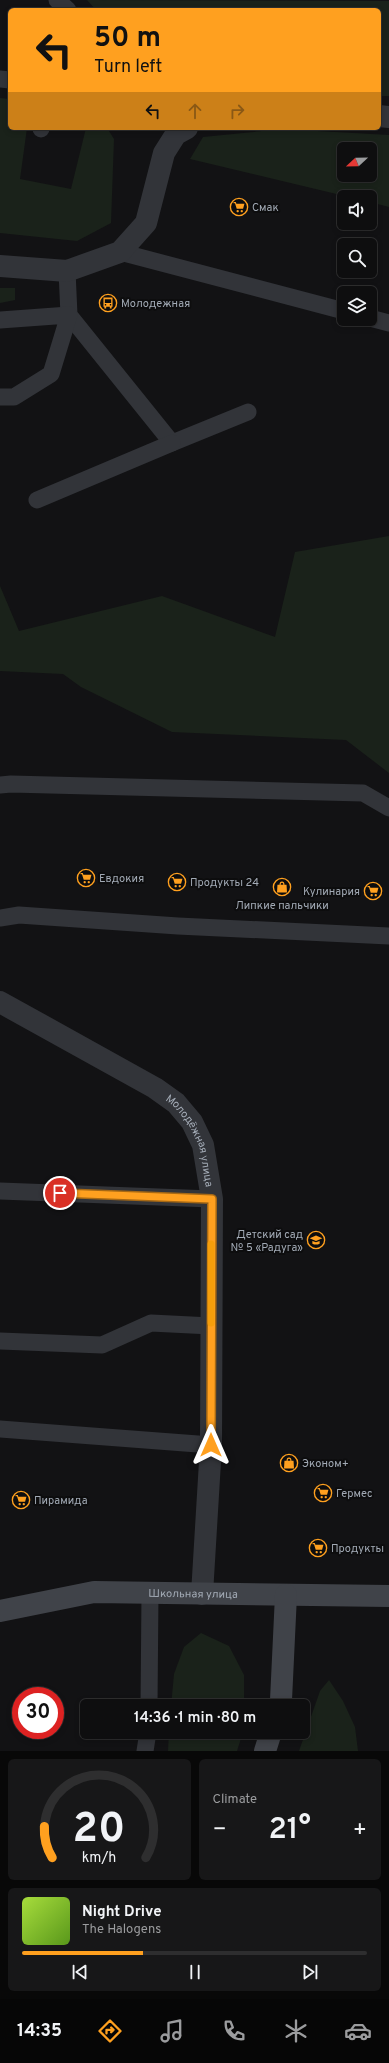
<!DOCTYPE html>
<html lang="en">
<head>
<meta charset="utf-8">
<style>
  body { margin:0; font-family:Overpass,sans-serif; background:#171718; color:#f1f3f6; height:100vh; display:flex; flex-direction:column; font-size:15px; white-space:nowrap }
  * { box-sizing:border-box; margin:0 }
  p { font-size:13px; color:#9b9c9e }
  .icon { flex:none; width:22px; height:22px; fill:none; stroke:currentColor; stroke-width:2; stroke-linecap:round; stroke-linejoin:round }
  .map { position:relative; height:1751px; overflow:hidden }
  .sheet { display:flex; flex-direction:column; gap:8px; padding:8px; background:#080808; flex:1 }
  .sheet>* { flex:none }
  .banner { position:absolute; left:8px; top:8px; width:373px; height:122px; border-radius:6px; box-shadow:0 2px 6px #0003,0 0 0 1px #2e2e2f; background:#ffa01f; color:#111; overflow:hidden }
  .needle { width:26px; rotate:248deg }
  .fabs { position:absolute; left:337px; top:142px; display:grid; gap:8px }
  .fabs a { display:grid; place-items:center; width:40px; height:40px; border-radius:6px; background:#0e0e0f; box-shadow:0 2px 6px #0003,0 0 0 1px #2e2e2f; font-size:20px }
  .speed { position:absolute; left:12px; top:1687px; display:flex; gap:8px; font-size:20px; font-weight:700; text-align:center }
  .speed>* { display:grid; place-content:center; width:52px; height:52px; border-radius:50%; background:#0e0e0f; box-shadow:0 2px 6px #0003,0 0 0 1px #2e2e2f; line-height:1 }
  .speed .limit { border:6px solid #d22; background:#fff; color:#111 }
  .pin { position:absolute; display:grid; place-items:center; width:34px; height:34px; color:#fff; margin:-17px; border:2px solid #fff; border-radius:50%; box-shadow:0 1px 4px #0007 }
  .me { position:absolute; width:44px; margin:-22px; rotate:0deg; stroke-linejoin:round; filter:drop-shadow(0 0 3px #0008) }
  .turn { display:flex; align-items:center; gap:14px; height:84px; padding:0 20px; font-size:18px }
  .turn .icon { width:52px; height:52px; stroke-width:2.5 }
  .turn b { display:block; font-size:28px; line-height:34px }
  .lanes { display:flex; align-items:center; height:38px; padding:0 20px; background:#0003; justify-content:center; gap:20px; direction:ltr }
  .lanes .off { opacity:.35 }
  .big { font-size:30px; font-weight:600; line-height:1.1 }
  .sheet .card { flex:1; display:flex; flex-direction:column; justify-content:center; gap:6px; min-width:0; padding:0 14px; border-radius:6px; background:#171718 }
  .sheet .dial { align-items:center; gap:0 }
  .dial svg { height:104px; overflow:visible; fill:none; stroke:#2e2e2f; stroke-width:7; stroke-linecap:round; text-anchor:middle }
  .dial text { fill:#f1f3f6; stroke:none }
  .song { display:flex; align-items:center; gap:12px }
  .cover { width:48px; height:48px; border-radius:6px; background:linear-gradient(135deg,hsl(80 70% 55%),hsl(90 70% 35%)) }
  .played { height:4px; border-radius:2px; background:linear-gradient(90deg,#ffa01f 35%,#2e2e2f 35%) }
  .keys { display:flex; justify-content:space-around; direction:ltr }
  .heat { display:flex; justify-content:space-between; align-items:center; font-size:22px; direction:ltr }
  .sheet .tiles { flex:1; display:grid; gap:8px; grid-template-columns:1fr 1fr }
  .card:last-child { grid-column:span 2 }
  .trip { position:absolute; left:80px; top:1699px; width:230px; height:40px; border-radius:6px; background:#0e0e0f; box-shadow:0 2px 6px #0003,0 0 0 1px #2e2e2f; font-weight:600; line-height:40px; text-align:center }
  .menu { display:flex; height:64px; justify-content:space-around; align-items:center; background:#060606; color:#9b9c9e }
  .menu .icon { width:28px; height:28px }
  .menu .selected { color:#ffa01f }
  .menu b { font-size:18px; color:#f1f3f6 }
  .map>svg:first-child { display:block }
</style>
</head>
<body>
<div class="map">
<svg width="389" height="1751" viewBox="0 0 389 1751">
  <rect width="100%" height="100%" fill="#121214"/>
  <g fill="#1a221a" fill-rule="evenodd">
    <polygon points="87,0 389,1 389,96 379,96 379,10 96,10"/>
    <polygon points="0,98 10,99 10,128 27,128 20,179 71,189 86,128 107,128 114,139 111,223 77,241 0,233"/>
    <path d="M282,129L389,135V207L370,202V197H349L190,159L203,137ZM344,149H370V175H344Z"/>
    <polygon points="0,288 15,288 15,300 0,303"/>
    <polygon points="389,536 389,773 346,740 172,732 81,687 63,674 0,671 0,586 19,631 162,596 275,637 295,552"/>
    <polygon points="201,1633 229,1646 244,1675 244,1706 171,1706 174,1674 184,1647"/>
    <polygon points="329,1680 343,1701 355,1727 358,1751 299,1751 320,1691"/>
    <polygon points="169,1732 243,1732 237,1751 168,1751"/>
  </g>
  <g fill="none" stroke-linecap="round" stroke-linejoin="round">
    <g stroke="#323439" stroke-width="17">
      <polyline points="57,0 68,10"/>
      <polyline points="0,79 10,80"/>
      <polyline points="41,129 41,128"/>
      <polyline points="120,252 344,311"/>
      <polyline points="67,271 69,315 172,443 248,412"/>
      <polyline points="370,318 389,323"/>
      <polyline points="0,320 69,315 51,374 14,397 0,397"/>
      <polyline points="37,500 172,443"/>
      <polyline points="0,785 11,784 363,793 389,808"/>
      <polyline points="0,918 19,915 178,926 389,936"/>
      <polyline points="0,1191 212,1199"/>
      <polyline points="0,1341 102,1345 151,1323 211,1326"/>
      <polyline points="0,1429 211,1445"/>
      <polyline points="149,1706 150,1593"/>
      <polyline points="145,1751 148,1732"/>
    </g>
    <g stroke="#323439" stroke-width="22">
      <polyline points="379,116 389,117"/>
      <polyline points="0,266 67,271 120,252 146,223 164,153 176,134 187,128"/>
      <path id="s1" d="M0,1002L155,1088L176,1103L192,1122L203,1145L212,1199L211,1445L202,1594"/>
    </g>
    <g stroke="#404349" stroke-width="22">
      <path id="s2" d="M0,1611L94,1592L389,1596"/>
      <polyline points="279,1706 281,1700 286,1595"/>
      <polyline points="265,1751 271,1732"/>
    </g>
  </g>
  <g fill="none" stroke-linecap="round" stroke-linejoin="round">
    <defs>
      <polyline id="route" points="60,1193 212,1199 211,1445"/>
    </defs>
    <use href="#route" stroke="#a66814" stroke-width="10"/>
    <use href="#route" stroke="#ffa01f" stroke-width="7"/>
    <polyline stroke="#f59e0b" stroke-width="7" points="211,1323 211,1244"/>
  </g>
  <defs>
    <symbol id="supermarket-ring" viewBox="-11 -11 22 22"><circle r="9.5" fill="#0d0d0e" stroke="#ffa01f" stroke-width="1.5"/><path d="M-6-5.5h2.5l.6 2H6L4.5 2H-2.5L-4.4-4H-6ZM-1.5 3.2a1.3 1.3 0 1 0 .1 0ZM3 3.2a1.3 1.3 0 1 0 .1 0Z" fill="#ffa01f"/></symbol>
    <symbol id="bus-ring" viewBox="-11 -11 22 22"><circle r="9.5" fill="#0d0d0e" stroke="#ffa01f" stroke-width="1.5"/><path d="M-5-6H5V4H4V6H2V4H-2V6H-4V4H-5ZM-3.5-4V0h7V-4ZM-3.5 1.2v1.5H-2V1.2ZM2 1.2v1.5H3.5V1.2Z" fill="#ffa01f"/></symbol>
    <symbol id="shop-ring" viewBox="-11 -11 22 22"><circle r="9.5" fill="#0d0d0e" stroke="#ffa01f" stroke-width="1.5"/><path d="M-5-2.5h2.3a2.7 3.5 0 0 1 5.4 0H5L5.5 6h-11ZM-1.5-2.5h3a1.5 2.3 0 0 0-3 0Z" fill="#ffa01f"/></symbol>
    <symbol id="school-ring" viewBox="-11 -11 22 22"><circle r="9.5" fill="#0d0d0e" stroke="#ffa01f" stroke-width="1.5"/><path d="M0-5L7-2L0 1L-7-2ZM-4 1L0 2.5L4 1V4Q0 6-4 4Z" fill="#ffa01f"/></symbol>
  </defs>
  <g fill-rule="evenodd">
    <use href="#supermarket-ring" x="229" y="197" width="20" height="20"/>
    <use href="#bus-ring" x="98" y="293" width="20" height="20"/>
    <use href="#supermarket-ring" x="76" y="868" width="20" height="20"/>
    <use href="#supermarket-ring" x="167" y="872" width="20" height="20"/>
    <use href="#shop-ring" x="272" y="877" width="20" height="20"/>
    <use href="#supermarket-ring" x="363" y="881" width="20" height="20"/>
    <use href="#school-ring" x="306" y="1230" width="20" height="20"/>
    <use href="#shop-ring" x="279" y="1453" width="20" height="20"/>
    <use href="#supermarket-ring" x="313" y="1483" width="20" height="20"/>
    <use href="#supermarket-ring" x="11" y="1490" width="20" height="20"/>
    <use href="#supermarket-ring" x="308" y="1538" width="20" height="20"/>
  </g>
  <g text-anchor="middle" stroke-width="4" stroke-linejoin="round" paint-order="stroke">
    <g font-size="11" fill="#a2aab5" stroke="#0d0d0e" text-anchor="start">
      <text x="252" y="211">Смак</text>
      <text x="121" y="307">Молодежная</text>
      <text x="99" y="882">Евдокия</text>
      <text x="190" y="886">Продукты 24</text>
      <text x="360" y="895" text-anchor="end">Кулинария</text>
      <text x="282" y="909" text-anchor="middle">Липкие пальчики</text>
      <text x="303" y="1238" text-anchor="end">Детский сад<tspan x="303" dy="13">№ 5 «Радуга»</tspan></text>
      <text x="302" y="1467">Эконом+</text>
      <text x="336" y="1497">Гермес</text>
      <text x="34" y="1504">Пирамида</text>
      <text x="331" y="1552">Продукты</text>
    </g>
    <g font-size="11" fill="#a2aab5" stroke="#0d0d0e">
      <text dy="4" stroke="none"><textPath href="#s1" startOffset="244">Молодёжная улица</textPath></text>
      <text dy="4" stroke="none"><textPath href="#s2" startOffset="195">Школьная улица</textPath></text>
    </g>
  </g>
</svg>
<div class="fabs">
<a><svg class="needle" viewBox="-14 -14 28 28"><path d="M0-13l5 13h-10z" fill="#e53935"/><path d="M0 13l5-13h-10z" fill="#9b9c9e"/></svg></a>
<a><svg class="icon" aria-label="sound" viewBox="0 0 24 24"><path d="M4 9h4l5-4v14l-5-4H4zM17 9q2 3 0 6"/></svg></a>
<a><svg class="icon" aria-label="search" viewBox="0 0 24 24"><circle cx="10" cy="10" r="6"/><path d="M15 15l6 6"/></svg></a>
<a><svg class="icon" aria-label="layers" viewBox="0 0 24 24"><path d="M12 4l9 5-9 5-9-5zM3 14l9 5 9-5"/></svg></a>
</div>
<div class="speed"><div class="limit">30</div></div>
<div class="pin" style="left:60px;top:1193px;background:#d93025"><svg class="icon" aria-label="arrive" viewBox="0 0 24 24"><path d="M6 21V4h12l-3 4 3 4H6"/></svg></div>
<svg class="me" style="left:211px;top:1445px" viewBox="-20 -20 40 40"><path d="M0-17L14 15 0 8-14 15z" fill="#ffa01f" stroke="#fff" stroke-width="4"/></svg>
<div class="trip">14:36 · 1 min · 80 m</div>
<div class="banner">
<div class="turn"><svg class="icon" aria-label="left" viewBox="0 0 24 24"><path d="M17 20v-9H6M10 6l-5 5 5 5"/></svg><div><b>50 m</b>Turn left</div></div>
<div class="lanes"><svg class="icon" aria-label="left" viewBox="0 0 24 24"><path d="M17 20v-9H6M10 6l-5 5 5 5"/></svg><svg class="icon off" aria-label="ahead" viewBox="0 0 24 24"><path d="M12 20V5M6 11l6-6 6 6"/></svg><svg class="icon off" aria-label="right" viewBox="0 0 24 24"><path d="M7 20v-9h11M14 6l5 5-5 5"/></svg></div>
</div>
</div>
<section class="sheet">
<div class="tiles">
<div class="card dial"><svg viewBox="0 0 100 80">
<path d="M14 69A42 42 0 1 1 86 69"/>
<path d="M14 69A42 42 0 0 1 8 45" stroke="#ffa01f"/>
<text x="50" y="56" font-size="32" font-weight="700">20</text>
<text x="50" y="72" font-size="11">km/h</text>
</svg></div>
<div class="card"><p>Climate</p>
<div class="heat"><a>−</a><b class="big">21°</b><a>+</a></div>
</div>
<div class="card">
<div class="song"><i class="cover"></i><div><b>Night Drive</b><p>The Halogens</p></div></div>
<div class="played"></div>
<div class="keys"><svg class="icon" aria-label="previous" viewBox="0 0 24 24"><path d="M18 5L8 12l10 7zM5 5v14"/></svg><svg class="icon" aria-label="pause" viewBox="0 0 24 24"><path d="M8 5v14M16 5v14"/></svg><svg class="icon" aria-label="next" viewBox="0 0 24 24"><path d="M6 5l10 7-10 7zM19 5v14"/></svg></div>
</div>
</div>
</section>
<nav class="menu">
<b>14:35</b>
<svg class="icon selected" aria-label="directions" viewBox="0 0 24 24"><path d="M12 3l9 9-9 9-9-9zM9 14v-3h6M13 9l2 2-2 2"/></svg>
<svg class="icon" aria-label="music" viewBox="0 0 24 24"><path d="M9 18V5l10-2v13"/><circle cx="6" cy="18" r="3"/><circle cx="16" cy="16" r="3"/></svg>
<svg class="icon" aria-label="phone" viewBox="0 0 24 24"><path d="M5 4h4l2 5-3 2q2 4 5 5l2-3 5 2v4C11 20 4 13 5 4z"/></svg>
<svg class="icon" aria-label="climate" viewBox="0 0 24 24"><path d="M12 3v18M4 7l16 10M4 17L20 7"/></svg>
<svg class="icon" aria-label="car" viewBox="0 0 24 24"><path d="M5 17H2v-5l4-1 3-4h7l3 4 3 1v5h-3M9 17h6M6 11h13"/><circle cx="7" cy="17" r="2"/><circle cx="17" cy="17" r="2"/></svg>
</nav>
</body>
</html>
